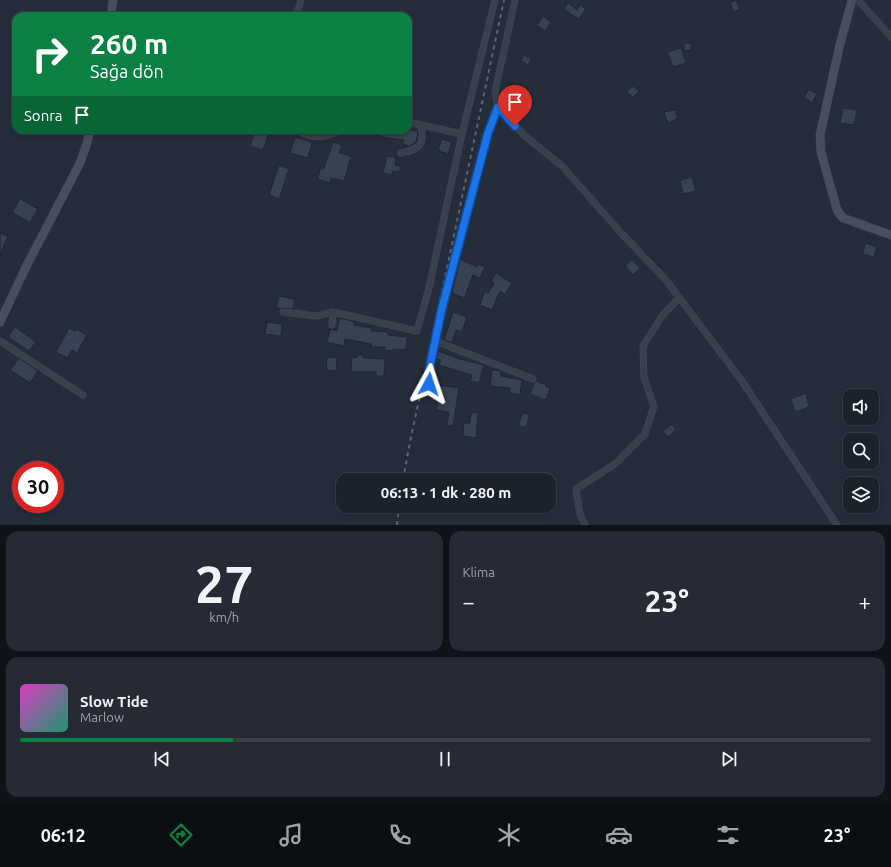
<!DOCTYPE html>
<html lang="tr">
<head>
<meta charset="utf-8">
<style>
  body { margin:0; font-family:Ubuntu,sans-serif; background:#252a34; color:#f1f3f6; height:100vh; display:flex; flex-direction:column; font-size:15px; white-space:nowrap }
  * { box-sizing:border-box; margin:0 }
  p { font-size:13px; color:#a0a4a9 }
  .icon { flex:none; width:22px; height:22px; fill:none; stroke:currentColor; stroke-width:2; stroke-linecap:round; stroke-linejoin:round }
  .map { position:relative; height:525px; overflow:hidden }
  .panel { display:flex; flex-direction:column; gap:6px; padding:6px; background:#0f1318; flex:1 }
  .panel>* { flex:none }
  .hud { position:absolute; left:12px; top:12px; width:400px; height:122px; border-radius:12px; box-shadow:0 2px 6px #0003,0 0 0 1px #3a3f48; background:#0b8043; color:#fff; overflow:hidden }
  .buttons { position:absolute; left:843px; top:389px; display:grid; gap:8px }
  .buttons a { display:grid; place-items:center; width:36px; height:36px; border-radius:8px; background:#1c222c; box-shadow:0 2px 6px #0003,0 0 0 1px #3a3f48; font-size:20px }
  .speed { position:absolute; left:12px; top:461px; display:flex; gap:8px; font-size:20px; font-weight:700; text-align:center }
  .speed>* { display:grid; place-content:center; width:52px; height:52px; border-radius:50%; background:#1c222c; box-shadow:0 2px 6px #0003,0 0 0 1px #3a3f48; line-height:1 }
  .speed .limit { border:6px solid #d22; background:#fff; color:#111 }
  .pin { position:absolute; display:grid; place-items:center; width:34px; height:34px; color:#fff; margin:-41px -17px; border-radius:50% 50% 50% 0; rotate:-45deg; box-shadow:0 0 4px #0007 }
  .pin .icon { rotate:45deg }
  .me { position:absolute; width:44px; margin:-22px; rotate:5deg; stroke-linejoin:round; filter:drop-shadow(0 0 3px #0008) }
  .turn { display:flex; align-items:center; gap:14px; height:84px; padding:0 12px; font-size:18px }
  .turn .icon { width:52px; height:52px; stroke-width:2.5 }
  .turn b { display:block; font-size:28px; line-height:34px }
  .then { display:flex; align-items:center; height:38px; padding:0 12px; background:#0003; gap:8px; font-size:15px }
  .big { font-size:30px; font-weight:700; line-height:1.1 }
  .panel .tile { flex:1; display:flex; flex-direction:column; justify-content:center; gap:6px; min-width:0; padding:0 14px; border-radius:12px; background:#252a34 }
  .panel .dial { align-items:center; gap:0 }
  .dial b { font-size:52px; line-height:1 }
  .song { display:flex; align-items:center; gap:12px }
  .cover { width:48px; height:48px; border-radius:6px; background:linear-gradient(135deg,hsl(310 70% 55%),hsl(160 70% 35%)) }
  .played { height:4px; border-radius:2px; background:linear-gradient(90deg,#0b8043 25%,#3a3f48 25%) }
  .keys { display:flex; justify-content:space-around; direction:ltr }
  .heat { display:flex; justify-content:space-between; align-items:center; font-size:22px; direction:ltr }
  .panel .tiles { flex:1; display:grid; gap:6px; grid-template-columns:1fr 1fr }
  .tile:last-child { grid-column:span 2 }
  .trip { position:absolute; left:336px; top:473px; width:220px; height:40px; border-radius:12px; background:#1c222c; box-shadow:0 2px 6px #0003,0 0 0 1px #3a3f48; font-weight:700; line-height:40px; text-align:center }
  .tabs { display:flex; height:64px; justify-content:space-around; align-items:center; background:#0b0e12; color:#a0a4a9 }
  .tabs .icon { width:28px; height:28px }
  .tabs .on { color:#0b8043 }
  .tabs b { font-size:18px; color:#f1f3f6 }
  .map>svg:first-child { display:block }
</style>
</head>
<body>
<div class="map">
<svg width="891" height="525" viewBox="0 0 891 525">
  <rect width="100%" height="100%" fill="#252d3b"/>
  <g fill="#374152" stroke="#202732">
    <polygon points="736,0 740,9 734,12 730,3"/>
    <polygon points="568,3 577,10 580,5 586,9 579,19 564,9"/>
    <polygon points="543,16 551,22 545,31 537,25"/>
    <polygon points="691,43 691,50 684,51 684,44"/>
    <polygon points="681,48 686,63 673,67 667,52"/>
    <polygon points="524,55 531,59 528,65 521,61"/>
    <polygon points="633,86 639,91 633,97 627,92"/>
    <polygon points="809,89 817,94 812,103 804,97"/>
    <polygon points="843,108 857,110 854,125 840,123"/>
    <polygon points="675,110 678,118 668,123 664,112"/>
    <polygon points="408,129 418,132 416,142 409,146 402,144 404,140 380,137 381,130 408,130"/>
    <polygon points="255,130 262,130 269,132 263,150 250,146"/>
    <polygon points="295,137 312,142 308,158 290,153"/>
    <polygon points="442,139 452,142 448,154 438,150"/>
    <polygon points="333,142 342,145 339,153 351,156 344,181 331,178 330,183 317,179 321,168 324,169"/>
    <polygon points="387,156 396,158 395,165 401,167 399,172 393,171 392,175 383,173"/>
    <polygon points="279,165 289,169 279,199 269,195"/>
    <polygon points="692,177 696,191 683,194 680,180"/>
    <polygon points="20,199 38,209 30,223 12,212"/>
    <polygon points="0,233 8,236 0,255"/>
    <polygon points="865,243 877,247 874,257 863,254"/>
    <polygon points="460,259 477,267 478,264 485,267 480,278 473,275 464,298 452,293"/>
    <polygon points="632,259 640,268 633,275 625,266"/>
    <polygon points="496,273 512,283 505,294 500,291 492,310 480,305 485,291 488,293 494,283 491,281"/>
    <polygon points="279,296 295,299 293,309 276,308"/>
    <polygon points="453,312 467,317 462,332 456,330 452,343 444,340"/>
    <polygon points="340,318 355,322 354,325 372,328 371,331 388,332 388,335 407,337 406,350 393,349 393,351 385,350 385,347 371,347 371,344 345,339 344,346 327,342 330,329 337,331"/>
    <polygon points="267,322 282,324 281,336 265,334"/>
    <polygon points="15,327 36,342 29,351 8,337"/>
    <polygon points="69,328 75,331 76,329 87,335 77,353 72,350 67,358 56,352"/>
    <polygon points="438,351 460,359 484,365 479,383 470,381 472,375 439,365 441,360 436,359"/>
    <polygon points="357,355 363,355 363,358 385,359 384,376 376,376 376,372 351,372 352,357 357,358"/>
    <polygon points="327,357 337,358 336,371 326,370"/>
    <polygon points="19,358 38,371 30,383 10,370"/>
    <polygon points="492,370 501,371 501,376 522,380 520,395 509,393 510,388 490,386"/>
    <polygon points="537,381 546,385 546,387 550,388 546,400 530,394 534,383"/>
    <polygon points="438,385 459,388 453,426 447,425 449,412 436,410 437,401 434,401 435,392 439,389"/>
    <polygon points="806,393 809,407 795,412 791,399"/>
    <polygon points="471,412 478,413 476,438 463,436 464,423 470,423"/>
    <polygon points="523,413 529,414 527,427 518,426"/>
    <polygon points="671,424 676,429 668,437 663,431"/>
  </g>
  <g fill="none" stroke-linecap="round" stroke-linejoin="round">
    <defs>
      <g id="street">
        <polyline points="515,0 495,92 498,107 524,135 563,167 621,233 666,280 742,381 837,525"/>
        <polyline points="858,0 891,37"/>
        <polyline points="296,16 301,0"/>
        <path d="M299,130L300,132C315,140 326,137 341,130"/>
        <polyline points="462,134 495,0"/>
        <path d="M401,153C420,149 425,145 421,125"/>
        <polyline points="283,312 317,316 333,312 417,331 429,288 462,134 408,122"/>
        <polyline points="332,325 333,312"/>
        <polyline points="0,341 83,395"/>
        <polyline points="435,341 533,379"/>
        <polyline points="435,388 429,384 428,375 435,341 488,133 498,107"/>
        <polyline points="585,525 580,514 576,489 615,464 645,434 654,406 644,378 643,346 662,316 679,298"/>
      </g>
      <g id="secondary">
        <polyline points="852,0 840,44 820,135 821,152 837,210 843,218 891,235"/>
        <polyline points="111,16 113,0"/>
        <polyline points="0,322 27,265 80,163 87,143 90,130"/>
      </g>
    </defs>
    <use href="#street" stroke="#424954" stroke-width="7"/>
    <use href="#secondary" stroke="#424954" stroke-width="9"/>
    <use href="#street" stroke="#38404b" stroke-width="6"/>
    <use href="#secondary" stroke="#474f5e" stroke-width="8"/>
    <g stroke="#5b6472" stroke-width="2" stroke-dasharray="4 4" stroke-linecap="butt">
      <polyline points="403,480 410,442 504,0"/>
      <polyline points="397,525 399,506"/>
    </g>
  </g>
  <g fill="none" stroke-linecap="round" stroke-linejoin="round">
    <defs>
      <polyline id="route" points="429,384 428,375 442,308 488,133 498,107 515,126"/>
    </defs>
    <use href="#route" stroke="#114b97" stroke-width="10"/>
    <use href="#route" stroke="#1a73e8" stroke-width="7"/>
  </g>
</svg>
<div class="buttons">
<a><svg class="icon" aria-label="sound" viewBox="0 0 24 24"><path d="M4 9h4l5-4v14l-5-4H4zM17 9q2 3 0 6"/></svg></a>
<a><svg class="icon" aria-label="search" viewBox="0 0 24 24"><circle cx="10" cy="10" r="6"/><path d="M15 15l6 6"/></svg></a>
<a><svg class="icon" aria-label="layers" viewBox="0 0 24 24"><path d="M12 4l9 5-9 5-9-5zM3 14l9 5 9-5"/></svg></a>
</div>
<div class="speed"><div class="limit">30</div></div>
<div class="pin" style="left:515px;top:126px;background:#d93025"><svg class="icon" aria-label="arrive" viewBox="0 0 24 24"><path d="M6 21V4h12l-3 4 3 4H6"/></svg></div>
<svg class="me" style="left:429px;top:384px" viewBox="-20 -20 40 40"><path d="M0-17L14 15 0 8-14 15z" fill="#1a73e8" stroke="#fff" stroke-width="4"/></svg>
<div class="trip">06:13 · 1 dk · 280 m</div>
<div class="hud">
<div class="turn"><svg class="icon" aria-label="right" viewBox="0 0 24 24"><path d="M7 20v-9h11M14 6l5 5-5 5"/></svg><div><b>260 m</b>Sağa dön</div></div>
<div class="then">Sonra<svg class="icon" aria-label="arrive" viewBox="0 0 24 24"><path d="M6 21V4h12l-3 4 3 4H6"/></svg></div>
</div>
</div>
<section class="panel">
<div class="tiles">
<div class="tile dial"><b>27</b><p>km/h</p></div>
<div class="tile"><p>Klima</p>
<div class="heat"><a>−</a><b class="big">23°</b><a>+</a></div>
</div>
<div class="tile">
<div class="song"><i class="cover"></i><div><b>Slow Tide</b><p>Marlow</p></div></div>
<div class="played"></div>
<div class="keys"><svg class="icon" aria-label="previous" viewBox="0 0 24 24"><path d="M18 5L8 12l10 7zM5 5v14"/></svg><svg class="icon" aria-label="pause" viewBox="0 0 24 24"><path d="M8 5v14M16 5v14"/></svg><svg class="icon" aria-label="next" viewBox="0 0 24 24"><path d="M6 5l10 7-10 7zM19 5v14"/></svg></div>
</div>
</div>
</section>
<nav class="tabs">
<b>06:12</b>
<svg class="icon on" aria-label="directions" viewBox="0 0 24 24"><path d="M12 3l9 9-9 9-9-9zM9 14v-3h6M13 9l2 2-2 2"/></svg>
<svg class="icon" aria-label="music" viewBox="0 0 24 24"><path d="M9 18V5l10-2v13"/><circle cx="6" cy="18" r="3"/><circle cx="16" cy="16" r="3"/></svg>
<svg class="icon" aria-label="phone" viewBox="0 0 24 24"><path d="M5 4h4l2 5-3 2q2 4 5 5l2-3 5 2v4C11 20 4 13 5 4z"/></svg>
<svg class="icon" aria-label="climate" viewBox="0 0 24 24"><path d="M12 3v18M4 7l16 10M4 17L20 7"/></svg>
<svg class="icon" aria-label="car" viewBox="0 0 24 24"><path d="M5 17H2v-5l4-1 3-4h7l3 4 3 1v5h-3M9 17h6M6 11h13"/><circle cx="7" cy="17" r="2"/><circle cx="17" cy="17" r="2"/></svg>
<svg class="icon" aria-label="filters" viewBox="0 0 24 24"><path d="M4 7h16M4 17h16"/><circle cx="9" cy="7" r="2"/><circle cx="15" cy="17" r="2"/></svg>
<b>23°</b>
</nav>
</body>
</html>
